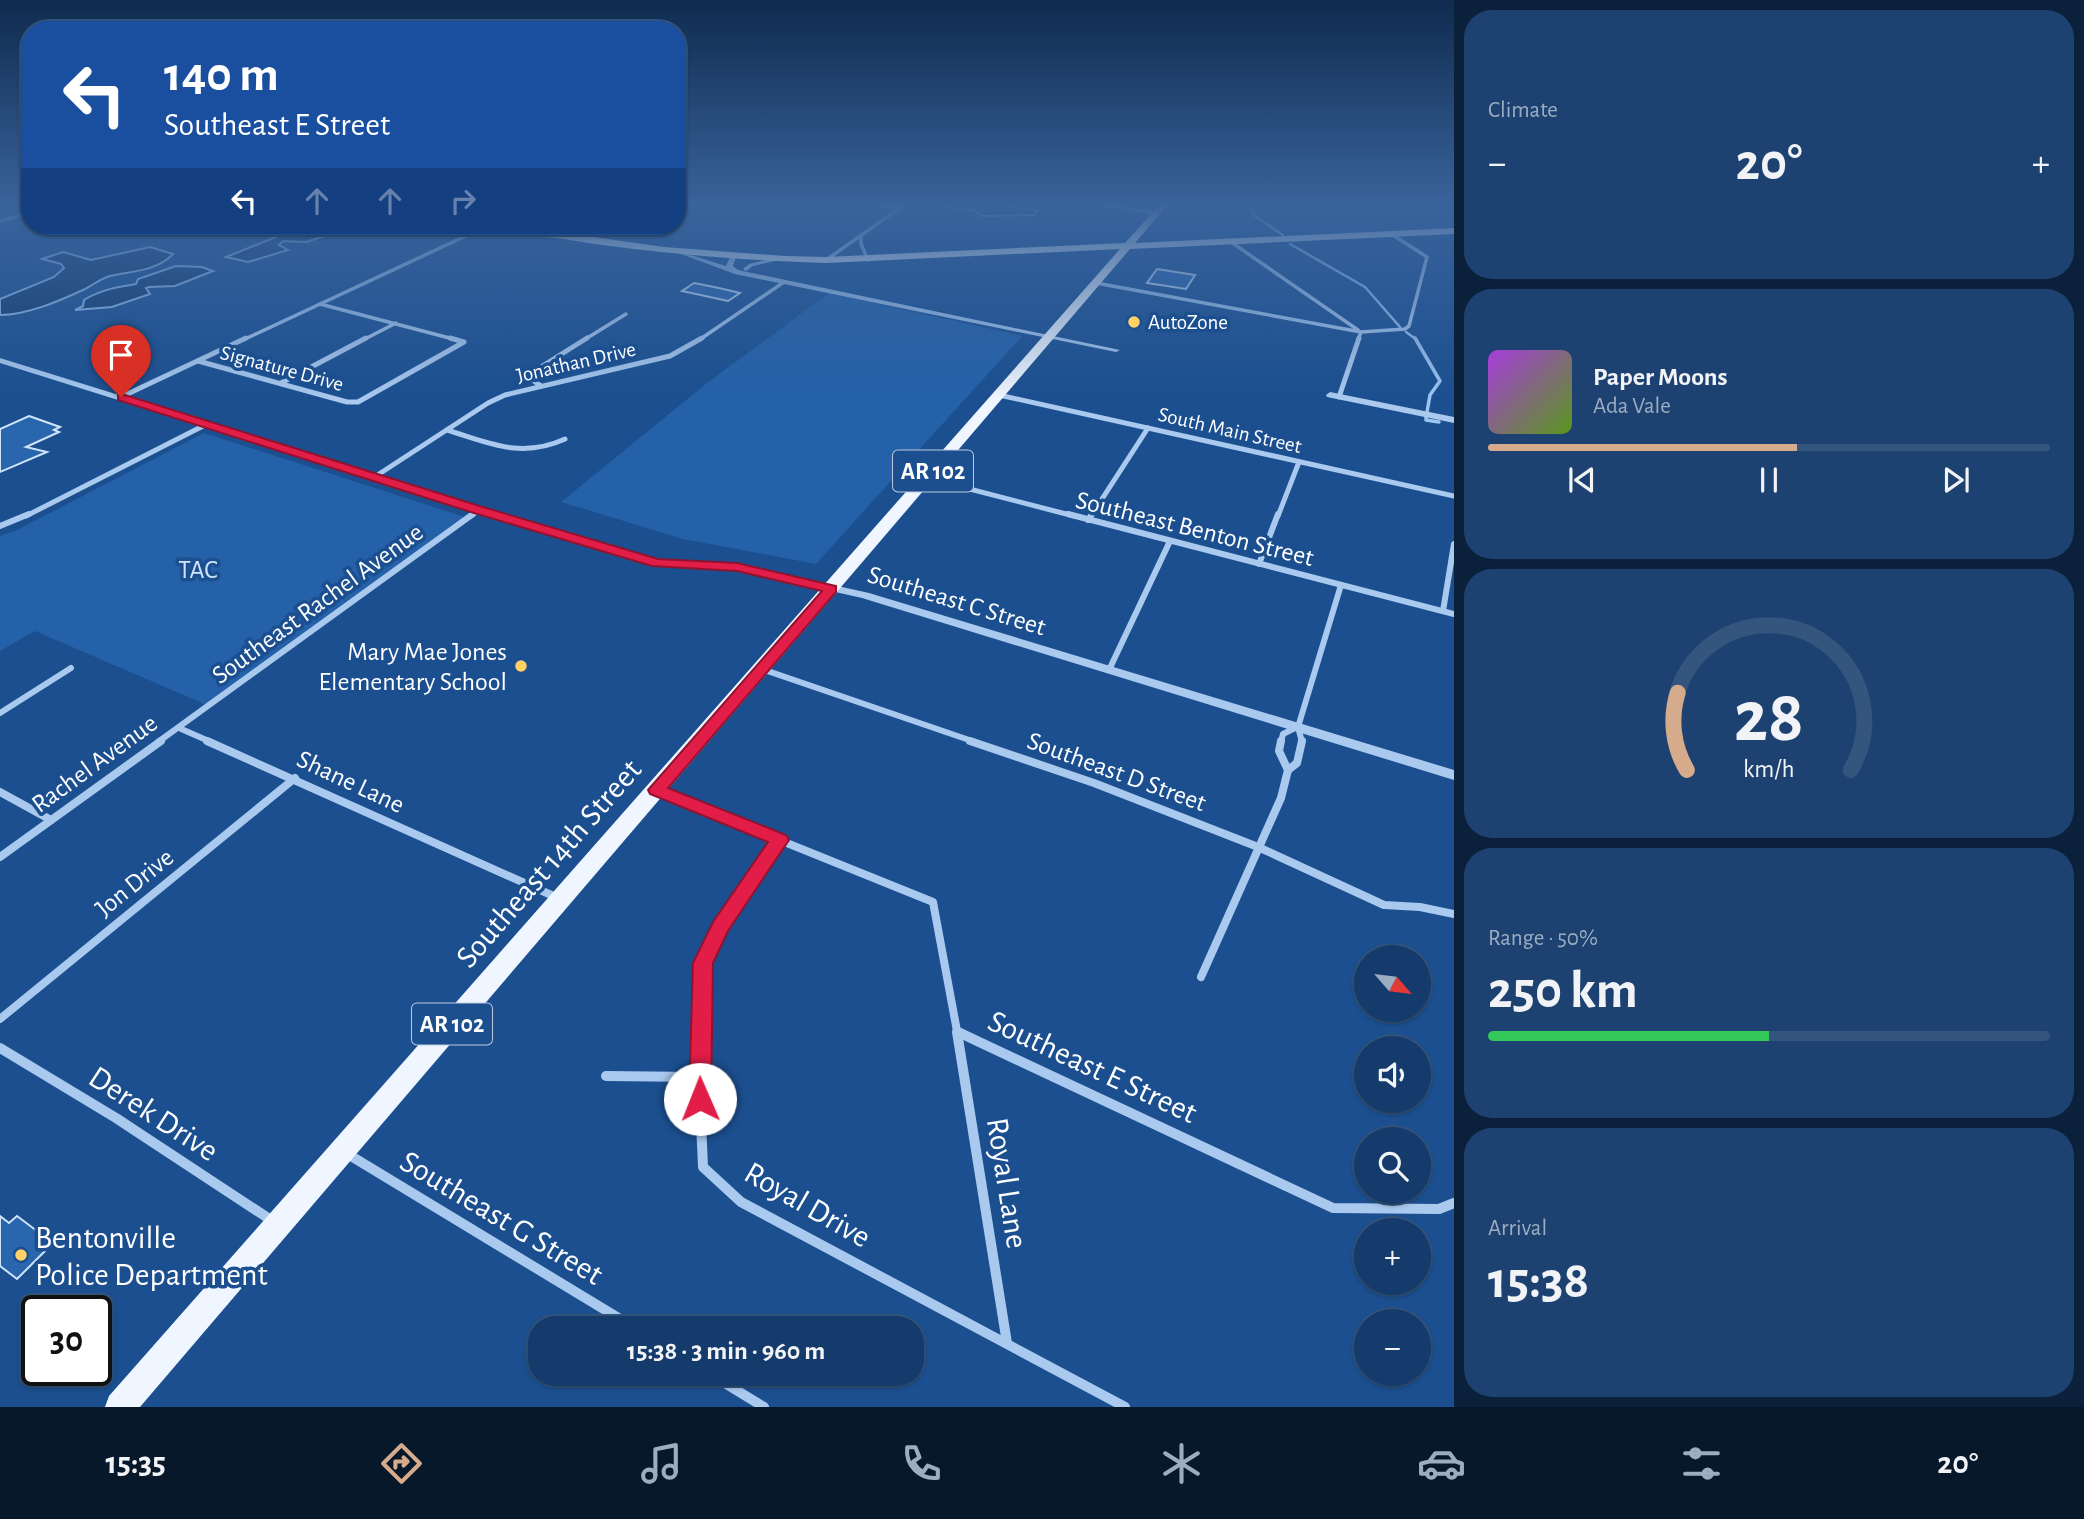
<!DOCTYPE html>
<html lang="en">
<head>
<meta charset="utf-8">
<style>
  body { margin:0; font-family:"Alegreya Sans",sans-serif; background:#1d4271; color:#f1f3f6; height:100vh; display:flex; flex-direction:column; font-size:26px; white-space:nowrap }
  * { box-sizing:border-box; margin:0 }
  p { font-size:23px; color:#9dadc1 }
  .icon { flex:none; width:38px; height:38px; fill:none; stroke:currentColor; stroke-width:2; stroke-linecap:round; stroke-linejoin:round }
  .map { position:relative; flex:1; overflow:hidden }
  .side { display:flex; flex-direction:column; gap:10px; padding:10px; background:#0b203b; width:630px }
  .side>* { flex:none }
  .banner { position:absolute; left:21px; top:21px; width:665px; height:214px; border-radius:28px; box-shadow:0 2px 5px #0004,0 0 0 2px #33557e; background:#1a4fa0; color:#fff; overflow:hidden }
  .needle { width:46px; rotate:118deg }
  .controls { position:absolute; left:1354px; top:945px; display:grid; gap:14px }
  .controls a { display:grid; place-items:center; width:77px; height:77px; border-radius:50%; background:#143b6b; box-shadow:0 2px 5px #0004,0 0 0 2px #33557e; font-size:35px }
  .speed { position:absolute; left:21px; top:1295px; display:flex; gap:14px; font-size:35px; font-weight:700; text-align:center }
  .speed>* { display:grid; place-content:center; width:91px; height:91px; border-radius:50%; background:#143b6b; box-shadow:0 2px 5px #0004,0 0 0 2px #33557e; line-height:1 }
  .speed .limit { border:4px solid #111; border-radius:10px; background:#fff; color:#111 }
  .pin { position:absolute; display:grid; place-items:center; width:60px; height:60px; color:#fff; margin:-72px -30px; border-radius:50% 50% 50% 0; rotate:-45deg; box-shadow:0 0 7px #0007 }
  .pin .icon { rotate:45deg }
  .me { position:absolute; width:77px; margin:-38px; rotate:359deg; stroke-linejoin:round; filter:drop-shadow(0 0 5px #0008) }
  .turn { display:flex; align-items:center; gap:24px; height:147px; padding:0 28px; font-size:32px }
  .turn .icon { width:91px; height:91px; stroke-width:2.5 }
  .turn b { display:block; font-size:49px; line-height:60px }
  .lanes { display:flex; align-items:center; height:66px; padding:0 28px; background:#0003; justify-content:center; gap:35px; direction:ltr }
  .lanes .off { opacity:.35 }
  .big { font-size:52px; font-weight:600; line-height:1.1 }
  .side .card { flex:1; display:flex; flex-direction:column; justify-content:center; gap:10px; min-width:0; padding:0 24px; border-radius:28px; background:#1d4271 }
  .side .dial { align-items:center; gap:0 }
  .dial svg { height:182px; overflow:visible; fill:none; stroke:#33557e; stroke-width:7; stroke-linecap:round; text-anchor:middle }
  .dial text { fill:#f1f3f6; stroke:none }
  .song { display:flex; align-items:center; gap:21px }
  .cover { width:84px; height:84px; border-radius:10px; background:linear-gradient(135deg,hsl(280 70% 55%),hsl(90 70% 35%)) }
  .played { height:7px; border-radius:4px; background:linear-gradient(90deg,#d6ab8b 55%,#33557e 55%) }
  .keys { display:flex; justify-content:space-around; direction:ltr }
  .heat { display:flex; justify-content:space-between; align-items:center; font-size:38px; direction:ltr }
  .charge { height:10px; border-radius:5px; background:linear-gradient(90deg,#34c759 50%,#33557e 0) }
  .trip { position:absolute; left:528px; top:1316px; width:396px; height:70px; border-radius:28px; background:#143b6b; box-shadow:0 2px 5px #0004,0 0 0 2px #33557e; font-weight:600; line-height:70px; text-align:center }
  .tabs { display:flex; height:112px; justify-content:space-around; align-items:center; background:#08182b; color:#9dadc1 }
  .tabs .icon { width:49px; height:49px }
  .tabs .active { color:#d6ab8b }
  .tabs b { font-size:32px; color:#f1f3f6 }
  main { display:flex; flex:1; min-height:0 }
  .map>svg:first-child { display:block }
</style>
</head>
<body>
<main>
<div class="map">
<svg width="1454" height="1407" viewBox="0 0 1454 1407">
  <rect width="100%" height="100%" fill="#1b4f8f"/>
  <g fill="#2461a8">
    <polygon points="829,293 1022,336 816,564 683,539 561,502 707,383"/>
    <polygon points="204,433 468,518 209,706 35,631 0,651 0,536 15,531"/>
  </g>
  <g fill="#123a6d" stroke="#9cc4f0" stroke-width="2">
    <polygon points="926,203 992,203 1038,211 1034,215 982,216 975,211"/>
    <polygon points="296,229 328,235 306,242 283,241 279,245 288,250 248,262 226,257"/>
    <path d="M150,247L173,254C156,272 129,271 107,277C99,280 91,286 83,290C59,301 27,315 0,315V299L54,277L64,268L61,264L42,259L63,252L91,260Z"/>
    <path d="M176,266L202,267L213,271L175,286L149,287L146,288L150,294L112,307L75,310L83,306L84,300C100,290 117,287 136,284L138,279Z"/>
  </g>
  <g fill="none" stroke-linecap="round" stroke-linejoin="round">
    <g stroke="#9cc4f0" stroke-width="2.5">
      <polyline points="1253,203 1250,207 1255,216 1283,235"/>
      <polyline points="1290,244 1365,287 1400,327"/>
      <polyline points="1406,332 1417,340"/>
    </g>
    <g stroke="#9cc4f0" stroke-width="3.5">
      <polyline points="1415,338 1440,381 1430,395 1427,412"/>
      <polyline points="1426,417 1426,420 1439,422"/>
    </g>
  </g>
  <g fill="#2a66ad" stroke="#cfe3fa" stroke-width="2">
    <polygon points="1157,269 1195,275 1186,289 1147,283"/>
    <polygon points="694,283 719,288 740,293 728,301 682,291"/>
    <polygon points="29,416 60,427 54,430 59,432 26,447 47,452 0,472 0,429"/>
    <polygon points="0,1216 9,1223 17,1216 53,1243 17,1279 0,1266"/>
  </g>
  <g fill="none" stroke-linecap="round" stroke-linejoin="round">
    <g stroke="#a9c9ee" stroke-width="3.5">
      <polyline points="866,203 899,208"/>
      <polyline points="1092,203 1156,213"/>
      <polyline points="0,221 30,212"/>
      <polyline points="861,235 861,244 868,260"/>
      <polyline points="556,236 576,226"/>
      <polyline points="1231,242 1358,330"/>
      <polyline points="826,260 907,203"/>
      <polyline points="1096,283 1361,332"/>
      <polyline points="320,304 457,340"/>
      <polyline points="243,340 487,226"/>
      <polyline points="363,340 396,323"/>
      <polyline points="584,340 626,314"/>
      <polyline points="699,340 784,282"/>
      <polyline points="1358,340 1361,332 1405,329 1409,326 1427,257 1391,234"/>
    </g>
    <g stroke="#a9c9ee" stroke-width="5">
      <polyline points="198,361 347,402 358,402 464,342 450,338"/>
      <polyline points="281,383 366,338"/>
      <polyline points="541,386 531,379 533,372 587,338"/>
      <polyline points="999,395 1454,496"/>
      <polyline points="121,397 246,338"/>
      <polyline points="1339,397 1359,338"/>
      <path d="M447,430C490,443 521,459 565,439"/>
      <polyline points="376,476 488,403 505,395 670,356 702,338"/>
      <polyline points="927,478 1074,516"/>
      <polyline points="26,516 207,424"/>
      <polyline points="471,516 479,510"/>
      <polyline points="1091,516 1148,428"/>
      <polyline points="1278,516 1299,462"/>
    </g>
    <g stroke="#a9c9ee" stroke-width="6">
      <polyline points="1068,514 1454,614"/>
      <polyline points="1088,520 1092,514"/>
      <polyline points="0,526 29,514"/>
      <polyline points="1259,564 1278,514"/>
      <polyline points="1443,611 1454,544"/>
      <polyline points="762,669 975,742"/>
      <polyline points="1109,670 1170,541"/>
      <polyline points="0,713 71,668"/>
      <polyline points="179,728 211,742"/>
      <polyline points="158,742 473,514"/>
      <polyline points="1281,742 1283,734 1297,727"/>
      <polyline points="1302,742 1298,727 1341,585"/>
    </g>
    <g stroke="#a9c9ee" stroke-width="8">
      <polyline points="207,741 558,898"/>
      <polyline points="970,741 1094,783 1258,847 1384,905 1420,907 1454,914"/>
      <polyline points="1288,770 1297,763 1302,741"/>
      <polyline points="658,791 933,902 957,1031 962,1033"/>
      <polyline points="0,792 51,820"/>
      <polyline points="0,857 161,741"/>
      <polyline points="1201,977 1281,798 1288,770 1279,751 1281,741"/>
      <polyline points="0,1019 295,778"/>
      <polyline points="701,1033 703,963 720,927 780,840"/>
    </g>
    <g stroke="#a9c9ee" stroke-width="10">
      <polyline points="701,1032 699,1077 703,1167 741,1202 1125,1407"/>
      <polyline points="957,1032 1007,1343"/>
      <polyline points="958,1032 1333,1208 1439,1209 1454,1203"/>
      <polyline points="0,1048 116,1118 274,1222"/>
      <polyline points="606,1076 699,1077"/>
      <polyline points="346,1153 635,1328"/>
      <polyline points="710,1374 764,1407"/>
    </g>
    <g fill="#a9c9ee" fill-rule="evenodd">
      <polygon points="681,252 726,266 730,257 733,255 736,257 733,266 738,270 1120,350 1116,352 735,274 681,254"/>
      <polygon points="777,257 780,259 779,260 753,266 746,271 743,269 749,264"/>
      <polygon points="0,358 482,508 658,560 738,564 869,593 1454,770 1454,780 862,598 738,570 653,565 476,512 0,363"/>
      <polygon points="1330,392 1454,417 1454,423 1327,397 1326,395"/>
    </g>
    <path fill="#f0f6ff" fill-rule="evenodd" d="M1161,203H1169L1135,243L1454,228V234L1130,249L140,1407H105L109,1396L1120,249L826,263C736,260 646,253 557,238C540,236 512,235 500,226H517L664,247L785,256L826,257L1125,243Z"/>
  </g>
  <linearGradient id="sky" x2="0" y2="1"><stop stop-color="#0f2b4f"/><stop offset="0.51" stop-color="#39639b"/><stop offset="1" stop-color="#39639b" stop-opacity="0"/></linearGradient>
  <rect width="1454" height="400" fill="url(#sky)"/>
  <polygon fill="#e11d48" stroke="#92132f" stroke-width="2" points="118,395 125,395 483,507 658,559 737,563 836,586 836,592 668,788 786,835 789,840 728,931 713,963 711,1099 708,1106 700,1109 692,1106 689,1099 693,963 713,922 768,842 650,794 648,790 822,591 737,571 652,566 474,513 118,400"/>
  <g fill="#ffd166" stroke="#1b4f8f" stroke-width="2.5">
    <circle cx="1134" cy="322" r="7"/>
    <circle cx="521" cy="666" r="7"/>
    <circle cx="21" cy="1255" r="7"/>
  </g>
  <g text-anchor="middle" stroke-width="7" stroke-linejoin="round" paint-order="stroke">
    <g font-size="21" fill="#fff" stroke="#1b4f8f" text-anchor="start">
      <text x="1148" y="329">AutoZone</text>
    </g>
    <g font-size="21" fill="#fff" stroke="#1b4f8f">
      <text transform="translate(576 362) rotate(-13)" y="7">Jonathan Drive</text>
      <text transform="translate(282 368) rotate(15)" y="7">Signature Drive</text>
      <text transform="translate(1230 430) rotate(13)" y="7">South Main Street</text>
    </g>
    <g fill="#1b4f8f" stroke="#bbcadd" stroke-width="2">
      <rect x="893" y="450.5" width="80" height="41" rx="5"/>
      <rect x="412" y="1003.5" width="80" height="41" rx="5"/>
    </g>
    <g font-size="24" font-weight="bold" fill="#fff">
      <text x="933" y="479">AR 102</text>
      <text x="452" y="1032">AR 102</text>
    </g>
    <g font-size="26" fill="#fff" stroke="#1b4f8f">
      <text transform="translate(1195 528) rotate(14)" y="9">Southeast Benton Street</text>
      <text transform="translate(957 600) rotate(17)" y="9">Southeast C Street</text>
      <text transform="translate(317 603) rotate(-36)" y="9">Southeast Rachel Avenue</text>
      <text transform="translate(94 763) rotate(-36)" y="9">Rachel Avenue</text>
      <text transform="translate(1117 771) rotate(20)" y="9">Southeast D Street</text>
      <text transform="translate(351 781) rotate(25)" y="9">Shane Lane</text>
      <text transform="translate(134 882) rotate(-39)" y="9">Jon Drive</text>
    </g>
    <g font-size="26" fill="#cfe3fa" stroke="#1b4f8f">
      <text x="198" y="578">TAC</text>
    </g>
    <g font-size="26" fill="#fff" stroke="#1b4f8f" text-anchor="end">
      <text x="507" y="660">Mary Mae Jones<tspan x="507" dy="30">Elementary School</tspan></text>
    </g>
    <g font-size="32" fill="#fff" stroke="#1b4f8f">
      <text transform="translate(548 863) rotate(-49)" y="11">Southeast 14th Street</text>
      <text transform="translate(1093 1066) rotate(25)" y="11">Southeast E Street</text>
      <text transform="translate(154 1113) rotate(33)" y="11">Derek Drive</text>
      <text transform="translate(1008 1183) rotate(81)" y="11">Royal Lane</text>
      <text transform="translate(808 1204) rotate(30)" y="11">Royal Drive</text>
      <text transform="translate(502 1217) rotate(31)" y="11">Southeast G Street</text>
    </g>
    <g font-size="32" fill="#fff" stroke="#1b4f8f" text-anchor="start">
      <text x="35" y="1248">Bentonville<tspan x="35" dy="37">Police Department</tspan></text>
    </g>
  </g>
</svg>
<div class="controls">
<a><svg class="needle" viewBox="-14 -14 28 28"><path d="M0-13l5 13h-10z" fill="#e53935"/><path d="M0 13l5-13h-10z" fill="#9dadc1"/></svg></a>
<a><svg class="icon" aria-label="sound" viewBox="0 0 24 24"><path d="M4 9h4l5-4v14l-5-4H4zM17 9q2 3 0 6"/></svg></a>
<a><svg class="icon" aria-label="search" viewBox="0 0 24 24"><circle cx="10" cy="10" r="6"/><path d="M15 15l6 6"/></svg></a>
<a>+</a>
<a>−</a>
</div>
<div class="speed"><div class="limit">30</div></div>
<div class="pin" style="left:121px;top:397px;background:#d93025"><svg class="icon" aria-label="arrive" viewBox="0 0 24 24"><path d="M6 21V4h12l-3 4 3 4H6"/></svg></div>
<svg class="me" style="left:700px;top:1099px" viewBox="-20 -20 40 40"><circle r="19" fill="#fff"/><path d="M0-13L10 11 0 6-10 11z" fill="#e11d48"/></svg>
<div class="trip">15:38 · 3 min · 960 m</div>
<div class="banner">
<div class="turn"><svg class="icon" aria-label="left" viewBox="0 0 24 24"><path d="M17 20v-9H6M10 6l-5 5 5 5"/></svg><div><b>140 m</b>Southeast E Street</div></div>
<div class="lanes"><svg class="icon" aria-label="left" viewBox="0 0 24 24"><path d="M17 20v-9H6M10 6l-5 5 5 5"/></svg><svg class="icon off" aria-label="ahead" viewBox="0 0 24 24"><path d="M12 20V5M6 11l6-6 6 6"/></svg><svg class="icon off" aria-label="ahead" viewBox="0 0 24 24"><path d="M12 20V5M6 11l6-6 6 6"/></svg><svg class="icon off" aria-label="right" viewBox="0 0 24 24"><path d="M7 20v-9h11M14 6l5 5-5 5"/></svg></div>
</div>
</div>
<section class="side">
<div class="card"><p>Climate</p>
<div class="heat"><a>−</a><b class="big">20°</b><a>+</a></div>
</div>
<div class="card">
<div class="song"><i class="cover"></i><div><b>Paper Moons</b><p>Ada Vale</p></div></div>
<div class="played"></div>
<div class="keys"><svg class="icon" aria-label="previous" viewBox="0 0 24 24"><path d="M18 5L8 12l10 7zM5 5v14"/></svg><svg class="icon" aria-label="pause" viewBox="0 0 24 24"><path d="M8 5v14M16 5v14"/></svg><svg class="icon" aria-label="next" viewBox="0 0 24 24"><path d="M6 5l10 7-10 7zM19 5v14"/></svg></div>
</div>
<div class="card dial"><svg viewBox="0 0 100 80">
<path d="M14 69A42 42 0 1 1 86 69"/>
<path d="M14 69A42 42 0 0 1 10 35" stroke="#d6ab8b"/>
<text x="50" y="56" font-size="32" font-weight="700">28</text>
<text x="50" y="72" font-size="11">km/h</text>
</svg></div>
<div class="card"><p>Range · 50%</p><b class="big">250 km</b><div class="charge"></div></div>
<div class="card"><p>Arrival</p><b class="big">15:38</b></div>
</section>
</main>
<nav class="tabs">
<b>15:35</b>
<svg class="icon active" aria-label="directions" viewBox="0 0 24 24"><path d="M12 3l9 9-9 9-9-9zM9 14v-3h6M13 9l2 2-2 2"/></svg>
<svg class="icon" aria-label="music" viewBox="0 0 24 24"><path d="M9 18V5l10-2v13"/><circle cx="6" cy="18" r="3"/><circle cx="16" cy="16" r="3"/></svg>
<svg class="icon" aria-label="phone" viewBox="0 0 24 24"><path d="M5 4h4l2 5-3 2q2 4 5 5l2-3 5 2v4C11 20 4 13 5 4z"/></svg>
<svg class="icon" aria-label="climate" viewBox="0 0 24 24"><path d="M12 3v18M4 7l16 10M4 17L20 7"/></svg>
<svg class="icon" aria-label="car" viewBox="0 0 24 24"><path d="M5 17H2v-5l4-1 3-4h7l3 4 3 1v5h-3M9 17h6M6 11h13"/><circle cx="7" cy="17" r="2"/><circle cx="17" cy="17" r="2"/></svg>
<svg class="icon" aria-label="filters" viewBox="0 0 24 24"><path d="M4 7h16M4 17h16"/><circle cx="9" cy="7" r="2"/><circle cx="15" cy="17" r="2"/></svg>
<b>20°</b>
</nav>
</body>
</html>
